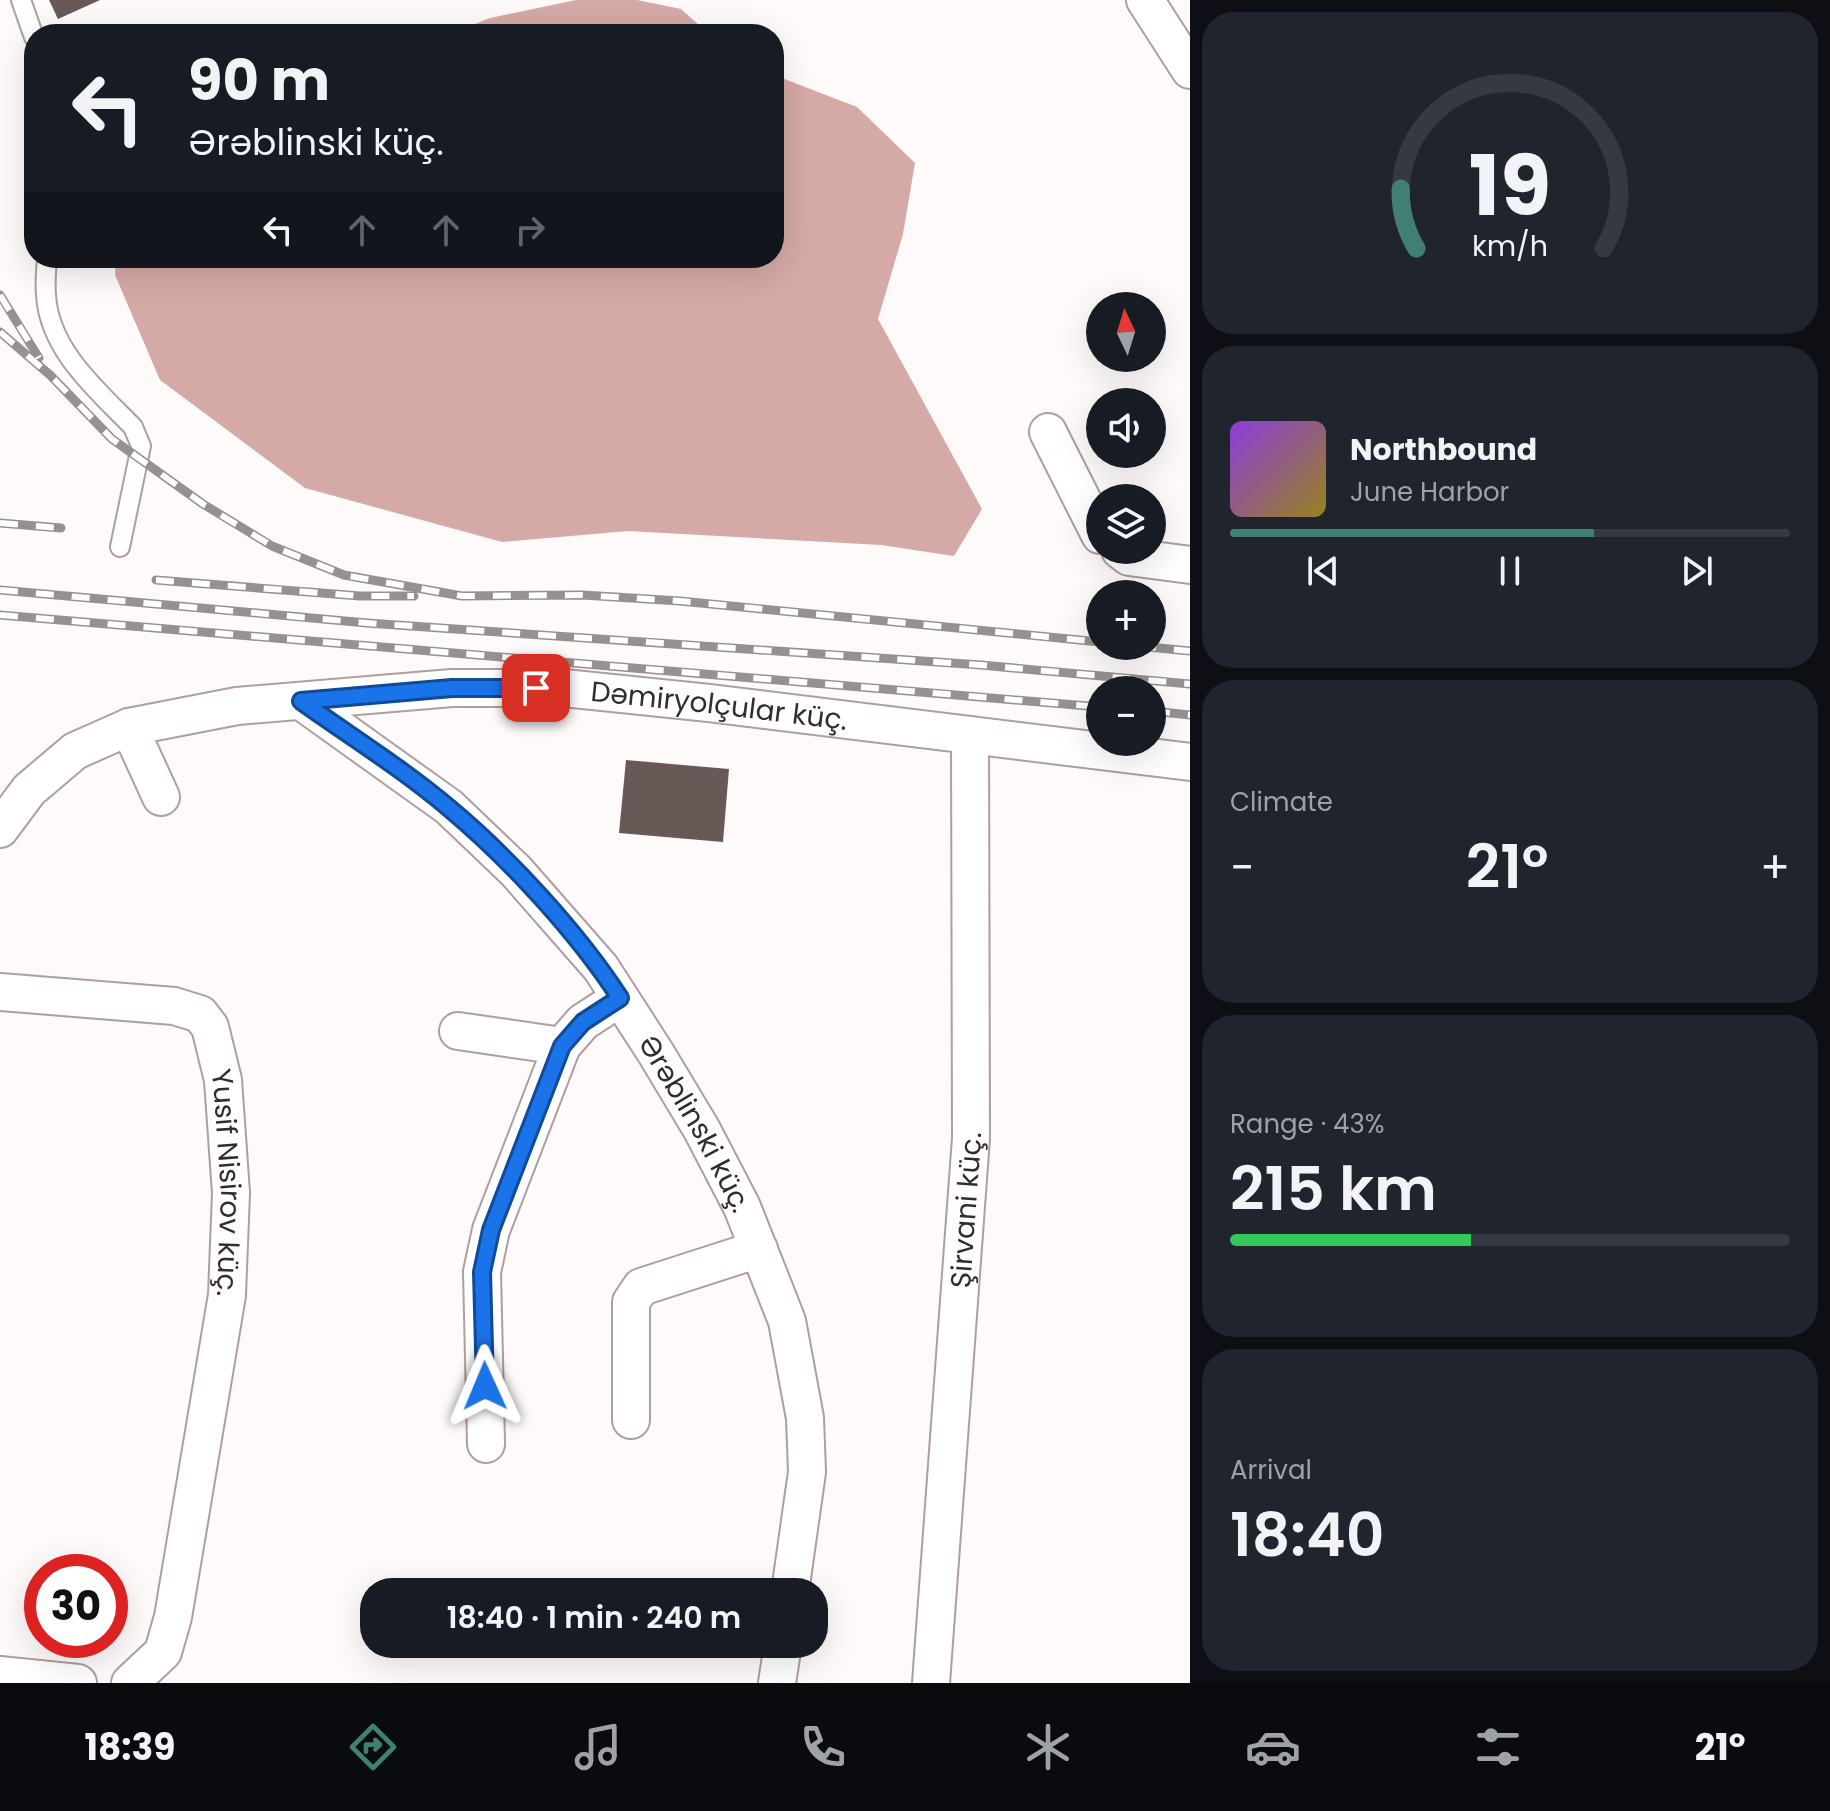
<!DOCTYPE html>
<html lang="en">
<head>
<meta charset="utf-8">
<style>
  body { margin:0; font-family:Poppins,sans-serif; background:#20242c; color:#f1f3f6; height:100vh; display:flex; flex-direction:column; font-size:30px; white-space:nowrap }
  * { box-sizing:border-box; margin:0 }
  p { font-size:26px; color:#9ea1a6 }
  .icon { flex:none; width:44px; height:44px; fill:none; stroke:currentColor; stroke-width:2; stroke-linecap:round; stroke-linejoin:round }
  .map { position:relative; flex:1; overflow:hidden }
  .side { display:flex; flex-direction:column; gap:12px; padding:12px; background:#0d0f14; width:640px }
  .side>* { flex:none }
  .hud { position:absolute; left:24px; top:24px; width:760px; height:244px; border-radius:32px; box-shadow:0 8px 32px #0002; background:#171b24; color:#f1f3f6; overflow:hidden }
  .needle { width:52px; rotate:356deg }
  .tools { position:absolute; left:1086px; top:292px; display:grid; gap:16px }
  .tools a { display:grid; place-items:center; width:80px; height:80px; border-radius:50%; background:#171b24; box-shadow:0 8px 32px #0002; font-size:40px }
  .speed { position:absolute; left:24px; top:1554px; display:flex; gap:16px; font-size:40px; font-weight:700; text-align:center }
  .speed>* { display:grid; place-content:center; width:104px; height:104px; border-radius:50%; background:#171b24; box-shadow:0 8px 32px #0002; line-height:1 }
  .speed .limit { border:12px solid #d22; background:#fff; color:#111 }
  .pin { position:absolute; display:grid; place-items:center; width:68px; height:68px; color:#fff; margin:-34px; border-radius:16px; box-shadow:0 4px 12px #0006 }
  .me { position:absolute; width:88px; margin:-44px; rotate:359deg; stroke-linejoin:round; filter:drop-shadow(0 0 6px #0008) }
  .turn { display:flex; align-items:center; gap:28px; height:168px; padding:0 32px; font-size:36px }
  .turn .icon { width:104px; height:104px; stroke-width:2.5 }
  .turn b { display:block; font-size:56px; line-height:68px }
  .lanes { display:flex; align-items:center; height:76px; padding:0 32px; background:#0003; justify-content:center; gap:40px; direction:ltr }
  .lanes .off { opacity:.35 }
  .big { font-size:60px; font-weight:600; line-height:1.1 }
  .side .card { flex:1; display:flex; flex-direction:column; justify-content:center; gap:12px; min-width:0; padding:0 28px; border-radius:32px; background:#20242c }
  .side .dial { align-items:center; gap:0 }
  .dial svg { height:208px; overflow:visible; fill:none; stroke:#363941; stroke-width:7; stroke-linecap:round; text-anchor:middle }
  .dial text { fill:#f1f3f6; stroke:none }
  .song { display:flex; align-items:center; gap:24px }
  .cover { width:96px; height:96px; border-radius:12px; background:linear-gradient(135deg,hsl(270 70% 55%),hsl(50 70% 35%)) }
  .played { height:8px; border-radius:4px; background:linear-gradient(90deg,#408070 65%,#363941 65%) }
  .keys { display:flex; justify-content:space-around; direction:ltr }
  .heat { display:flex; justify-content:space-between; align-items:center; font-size:44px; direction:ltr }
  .charge { height:12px; border-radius:6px; background:linear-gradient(90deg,#34c759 43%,#363941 0) }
  .trip { position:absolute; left:360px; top:1578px; width:468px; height:80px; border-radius:32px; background:#171b24; box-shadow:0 8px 32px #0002; font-weight:600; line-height:80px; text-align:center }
  .menu { display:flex; height:128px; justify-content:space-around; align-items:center; background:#090b0e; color:#9ea1a6 }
  .menu .icon { width:56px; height:56px }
  .menu .active { color:#408070 }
  .menu b { font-size:36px; color:#f1f3f6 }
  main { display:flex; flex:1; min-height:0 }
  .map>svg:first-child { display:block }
</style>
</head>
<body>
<main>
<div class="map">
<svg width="1190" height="1683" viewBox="0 0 1190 1683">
  <rect width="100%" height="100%" fill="#fefafa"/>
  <g fill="#d5a9a5">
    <polygon points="576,0 637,0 681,9 709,34 450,34 490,18"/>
    <polygon points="774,75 857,107 915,163 903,234 878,319 982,509 954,556 881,545 628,531 502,542 305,488 160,380 115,275 116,258 774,258"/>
  </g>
  <g fill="#685957">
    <polygon points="49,0 100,0 58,19"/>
    <polygon points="626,760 729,769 723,842 619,833"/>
  </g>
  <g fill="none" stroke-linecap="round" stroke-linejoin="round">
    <defs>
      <g id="service">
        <polyline points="21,0 34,37"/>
        <path d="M47,258C46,270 45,283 46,295C49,350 97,390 133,427L141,446L120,547"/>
      </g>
      <g id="minor">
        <polyline points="1145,0 1190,70"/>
        <polyline points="1048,432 1100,535"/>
        <polyline points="1120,550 1129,557 1190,565"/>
        <path id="s1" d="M301,701L449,807L516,871L601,968L657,1055L702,1130L742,1207L787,1321L805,1418L807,1472L790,1592"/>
        <polyline points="129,727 161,797"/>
        <path id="s2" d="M0,829L29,790L75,751L129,727L237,706L452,688H564L709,703L1190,762"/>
        <path id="s3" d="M0,992L174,1006L200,1014L210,1027L223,1080L231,1193L227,1295L173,1617L163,1652L130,1683"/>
        <polyline points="458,1031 562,1046"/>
        <polyline points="631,1420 631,1302 641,1287 759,1249"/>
        <polyline points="486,1444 482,1272 491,1230 562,1046 583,1022 620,998"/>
        <polyline points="0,1675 78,1683"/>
        <polyline points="777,1683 783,1644"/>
        <path id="s4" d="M931,1683L971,1138L970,735"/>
      </g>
    </defs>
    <use href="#service" stroke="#af9e9c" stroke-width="22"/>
    <use href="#minor" stroke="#af9e9c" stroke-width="40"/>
    <use href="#service" stroke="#fff" stroke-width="18"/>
    <use href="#minor" stroke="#fff" stroke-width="36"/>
    <defs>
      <g id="rail">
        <polyline points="0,295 39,358"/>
        <polyline points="0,332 50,375 112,439 203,504 272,546 344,575 462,596 582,595 680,601 1100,642"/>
        <polyline points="0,523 61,528"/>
        <polyline points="156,580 360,596 414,596"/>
        <polyline points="0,590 367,623 981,665 1190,684"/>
        <polyline points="0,615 1100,707"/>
        <polyline points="1138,646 1190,651"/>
        <polyline points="1152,711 1190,715"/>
      </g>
    </defs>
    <use href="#rail" stroke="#969190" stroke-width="9"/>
    <use href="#rail" stroke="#fff" stroke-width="6" stroke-dasharray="18" stroke-linecap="butt"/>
  </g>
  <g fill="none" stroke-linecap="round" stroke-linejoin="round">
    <defs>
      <path id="route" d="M485,1386L482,1272L491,1230L562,1046L583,1022L620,998C578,933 509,858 449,808C403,769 350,736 301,701L452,688H536"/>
    </defs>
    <use href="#route" stroke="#114b97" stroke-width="20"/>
    <use href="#route" stroke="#1a73e8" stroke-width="14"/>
  </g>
  <g text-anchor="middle" stroke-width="8" stroke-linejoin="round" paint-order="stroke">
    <g font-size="28" fill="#322c2b" stroke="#fff">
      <text dy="10" stroke="none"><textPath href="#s2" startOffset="762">Dəmiryolçular küç.</textPath></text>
      <text dy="10" stroke="none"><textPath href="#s1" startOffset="586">Ərəblinski küç.</textPath></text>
      <text dy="10" stroke="none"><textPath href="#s3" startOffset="376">Yusif Nisirov küç.</textPath></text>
      <text dy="10" stroke="none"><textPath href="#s4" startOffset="474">Şirvani küç.</textPath></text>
    </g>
  </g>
</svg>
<div class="tools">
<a><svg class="needle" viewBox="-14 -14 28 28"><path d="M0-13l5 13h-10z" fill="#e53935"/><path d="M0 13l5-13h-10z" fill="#9ea1a6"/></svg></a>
<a><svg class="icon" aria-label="sound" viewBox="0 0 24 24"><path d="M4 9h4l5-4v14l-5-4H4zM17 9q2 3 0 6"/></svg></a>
<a><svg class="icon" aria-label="layers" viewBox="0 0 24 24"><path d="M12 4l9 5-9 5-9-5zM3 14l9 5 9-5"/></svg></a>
<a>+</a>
<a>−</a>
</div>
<div class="speed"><div class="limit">30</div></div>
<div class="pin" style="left:536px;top:688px;background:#d93025"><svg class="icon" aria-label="arrive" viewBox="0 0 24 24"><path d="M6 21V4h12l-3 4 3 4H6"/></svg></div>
<svg class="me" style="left:485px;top:1386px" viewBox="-20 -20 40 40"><path d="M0-17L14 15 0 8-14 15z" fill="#1a73e8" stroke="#fff" stroke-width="4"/></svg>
<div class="trip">18:40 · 1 min · 240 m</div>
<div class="hud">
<div class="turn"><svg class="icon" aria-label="left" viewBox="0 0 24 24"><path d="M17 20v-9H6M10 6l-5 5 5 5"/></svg><div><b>90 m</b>Ərəblinski küç.</div></div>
<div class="lanes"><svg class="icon" aria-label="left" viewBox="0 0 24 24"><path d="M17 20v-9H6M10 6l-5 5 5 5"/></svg><svg class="icon off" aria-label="ahead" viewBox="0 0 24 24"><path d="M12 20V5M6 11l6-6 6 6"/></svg><svg class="icon off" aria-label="ahead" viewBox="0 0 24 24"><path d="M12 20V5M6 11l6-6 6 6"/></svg><svg class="icon off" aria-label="right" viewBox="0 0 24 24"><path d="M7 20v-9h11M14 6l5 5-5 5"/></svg></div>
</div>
</div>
<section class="side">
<div class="card dial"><svg viewBox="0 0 100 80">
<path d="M14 69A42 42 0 1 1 86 69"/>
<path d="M14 69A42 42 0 0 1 8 46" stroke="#408070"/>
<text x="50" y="56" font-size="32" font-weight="700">19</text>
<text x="50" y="72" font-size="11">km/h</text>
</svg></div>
<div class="card">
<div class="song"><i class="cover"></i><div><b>Northbound</b><p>June Harbor</p></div></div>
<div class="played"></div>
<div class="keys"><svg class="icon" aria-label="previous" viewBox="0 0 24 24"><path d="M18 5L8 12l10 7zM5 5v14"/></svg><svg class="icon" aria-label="pause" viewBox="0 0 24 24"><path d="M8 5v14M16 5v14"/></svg><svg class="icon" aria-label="next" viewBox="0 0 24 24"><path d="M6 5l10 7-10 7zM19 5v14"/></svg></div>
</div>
<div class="card"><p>Climate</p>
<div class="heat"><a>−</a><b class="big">21°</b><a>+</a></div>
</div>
<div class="card"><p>Range · 43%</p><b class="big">215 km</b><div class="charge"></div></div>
<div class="card"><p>Arrival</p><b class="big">18:40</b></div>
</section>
</main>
<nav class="menu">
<b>18:39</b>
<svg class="icon active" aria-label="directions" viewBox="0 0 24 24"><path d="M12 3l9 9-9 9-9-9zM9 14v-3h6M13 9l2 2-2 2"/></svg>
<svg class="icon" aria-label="music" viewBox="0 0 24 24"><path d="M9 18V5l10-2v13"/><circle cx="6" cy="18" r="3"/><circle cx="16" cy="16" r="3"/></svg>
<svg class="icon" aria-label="phone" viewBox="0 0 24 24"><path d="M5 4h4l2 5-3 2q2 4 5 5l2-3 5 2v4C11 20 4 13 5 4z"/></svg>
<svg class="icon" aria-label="climate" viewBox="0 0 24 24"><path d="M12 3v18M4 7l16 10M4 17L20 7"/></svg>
<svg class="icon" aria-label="car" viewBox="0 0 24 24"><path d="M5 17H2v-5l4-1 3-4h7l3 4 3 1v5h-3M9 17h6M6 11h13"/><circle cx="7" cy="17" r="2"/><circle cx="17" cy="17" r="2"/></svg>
<svg class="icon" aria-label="filters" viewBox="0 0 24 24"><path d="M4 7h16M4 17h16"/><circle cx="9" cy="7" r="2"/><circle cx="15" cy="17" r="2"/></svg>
<b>21°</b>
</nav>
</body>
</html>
